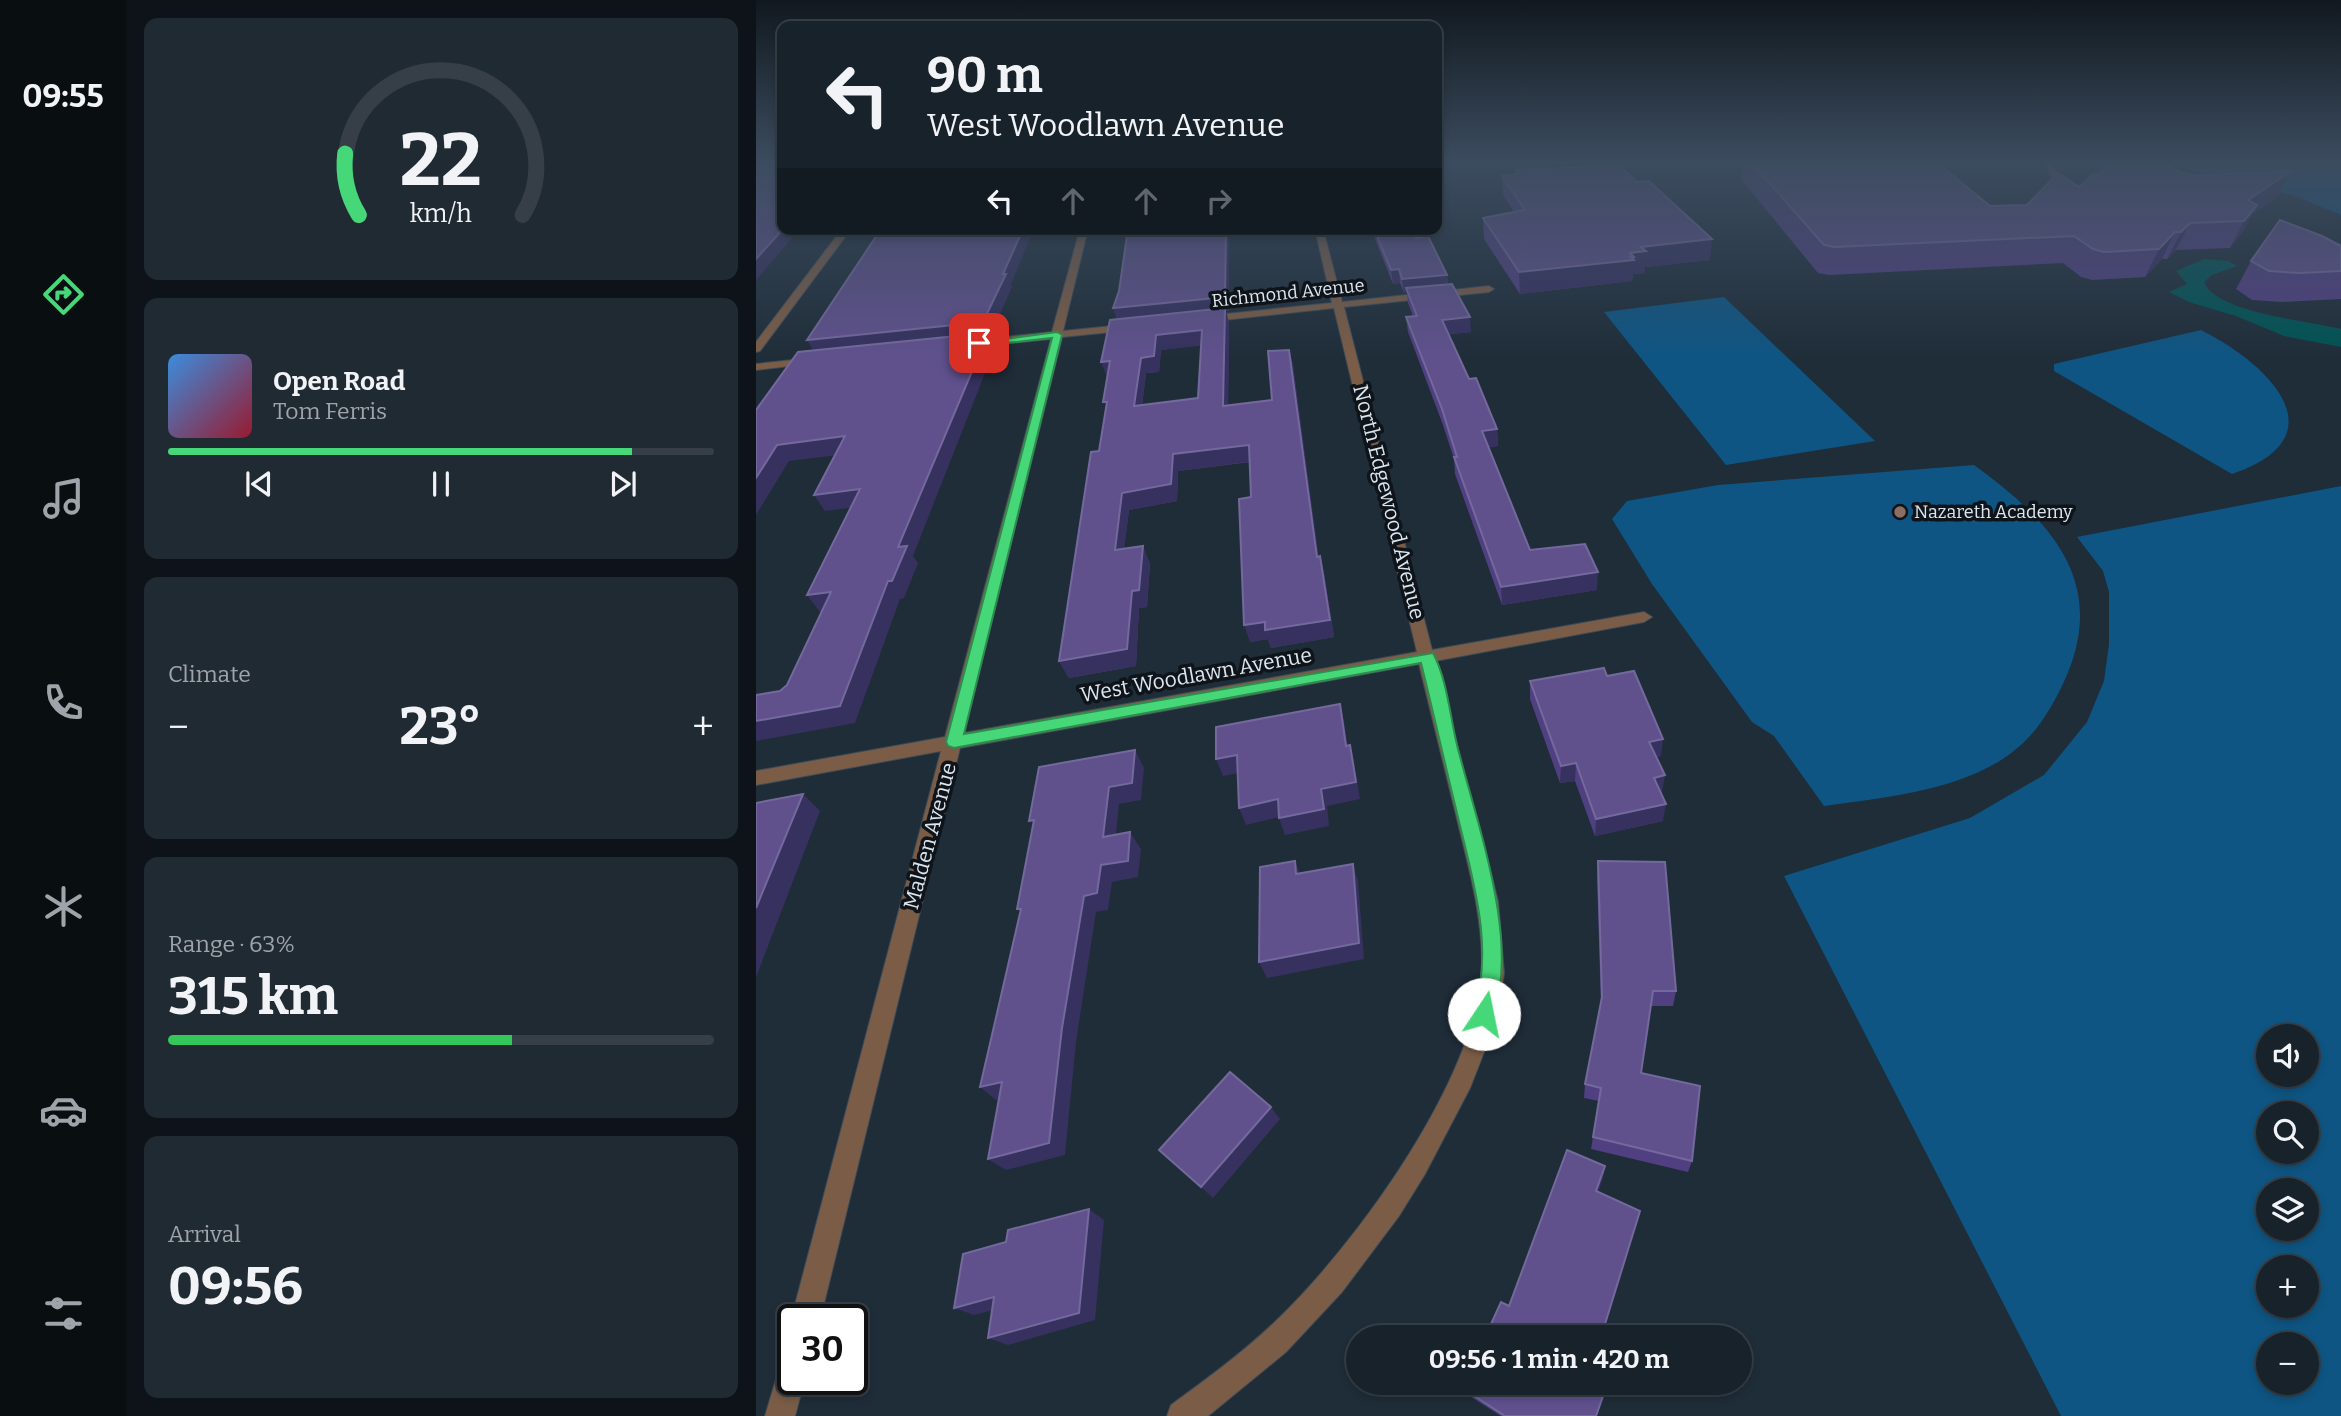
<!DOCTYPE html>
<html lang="en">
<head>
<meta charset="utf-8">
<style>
  body { margin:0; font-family:Bitter,serif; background:#202a33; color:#f1f3f6; height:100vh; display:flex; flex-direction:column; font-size:26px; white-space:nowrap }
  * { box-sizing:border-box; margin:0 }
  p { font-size:23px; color:#9ea4a9 }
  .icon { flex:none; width:38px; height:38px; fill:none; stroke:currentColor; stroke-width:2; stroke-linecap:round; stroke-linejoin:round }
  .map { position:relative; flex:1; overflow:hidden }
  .drawer { display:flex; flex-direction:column; gap:18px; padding:18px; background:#0d1318; width:630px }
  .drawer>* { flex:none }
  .guide { position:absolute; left:21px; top:21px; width:665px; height:214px; border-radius:14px; box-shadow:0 4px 10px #0003,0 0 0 2px #363f47; background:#17222b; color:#f1f3f6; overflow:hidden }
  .fabs { position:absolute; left:1500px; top:1024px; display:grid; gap:14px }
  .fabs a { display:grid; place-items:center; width:63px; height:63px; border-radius:50%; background:#17222b; box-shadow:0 4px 10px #0003,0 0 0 2px #363f47; font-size:35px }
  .speed { position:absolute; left:21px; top:1304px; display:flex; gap:14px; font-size:35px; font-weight:700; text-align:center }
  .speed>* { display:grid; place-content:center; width:91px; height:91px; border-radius:50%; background:#17222b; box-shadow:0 4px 10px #0003,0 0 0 2px #363f47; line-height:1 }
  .speed .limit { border:4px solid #111; border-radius:10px; background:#fff; color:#111 }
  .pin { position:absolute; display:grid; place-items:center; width:60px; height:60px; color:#fff; margin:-30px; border-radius:14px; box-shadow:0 4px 10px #0006 }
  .me { position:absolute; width:77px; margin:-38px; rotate:11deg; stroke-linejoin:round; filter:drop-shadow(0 0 5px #0008) }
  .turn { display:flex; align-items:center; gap:24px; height:147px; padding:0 35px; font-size:32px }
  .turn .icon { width:91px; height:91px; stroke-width:2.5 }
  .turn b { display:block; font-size:49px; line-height:60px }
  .lanes { display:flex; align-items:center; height:66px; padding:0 35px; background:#0003; justify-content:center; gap:35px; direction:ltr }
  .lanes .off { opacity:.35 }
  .big { font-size:52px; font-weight:700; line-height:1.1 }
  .drawer .widget { flex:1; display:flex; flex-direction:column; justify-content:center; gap:10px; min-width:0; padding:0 24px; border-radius:14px; background:#202a33 }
  .drawer .dial { align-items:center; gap:0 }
  .dial svg { height:182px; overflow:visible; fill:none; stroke:#363f47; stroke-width:7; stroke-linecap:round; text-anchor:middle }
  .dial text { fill:#f1f3f6; stroke:none }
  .song { display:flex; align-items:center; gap:21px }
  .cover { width:84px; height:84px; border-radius:10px; background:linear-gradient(135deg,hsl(210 70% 55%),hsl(350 70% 35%)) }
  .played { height:7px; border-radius:4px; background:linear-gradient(90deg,#46d779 85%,#363f47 85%) }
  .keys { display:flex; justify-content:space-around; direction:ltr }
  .heat { display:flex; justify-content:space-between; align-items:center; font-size:38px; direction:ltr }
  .charge { height:10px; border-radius:5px; background:linear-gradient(90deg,#34c759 63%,#363f47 0) }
  .trip { position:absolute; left:590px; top:1325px; width:406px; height:70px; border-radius:35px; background:#17222b; box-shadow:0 4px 10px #0003,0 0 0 2px #363f47; font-weight:700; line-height:70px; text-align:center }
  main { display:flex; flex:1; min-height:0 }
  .dock { display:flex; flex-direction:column; width:126px; justify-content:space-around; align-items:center; background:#090e11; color:#9ea4a9 }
  .dock .icon { width:49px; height:49px }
  .dock .active { color:#46d779 }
  .dock b { font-size:32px; color:#f1f3f6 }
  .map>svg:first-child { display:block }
</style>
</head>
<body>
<main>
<nav class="dock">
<b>09:55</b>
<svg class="icon active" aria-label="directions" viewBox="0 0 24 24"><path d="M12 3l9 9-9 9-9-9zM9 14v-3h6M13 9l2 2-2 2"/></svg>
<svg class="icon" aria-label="music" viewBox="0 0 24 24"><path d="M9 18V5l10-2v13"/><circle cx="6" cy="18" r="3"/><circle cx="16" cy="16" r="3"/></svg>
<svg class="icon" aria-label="phone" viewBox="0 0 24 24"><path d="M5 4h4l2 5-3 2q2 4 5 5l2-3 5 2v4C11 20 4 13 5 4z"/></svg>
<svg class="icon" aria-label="climate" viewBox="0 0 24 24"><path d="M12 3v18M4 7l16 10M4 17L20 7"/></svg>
<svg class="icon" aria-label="car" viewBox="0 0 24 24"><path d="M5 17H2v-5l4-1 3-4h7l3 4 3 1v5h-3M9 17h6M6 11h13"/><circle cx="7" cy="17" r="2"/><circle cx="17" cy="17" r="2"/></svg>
<svg class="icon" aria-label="filters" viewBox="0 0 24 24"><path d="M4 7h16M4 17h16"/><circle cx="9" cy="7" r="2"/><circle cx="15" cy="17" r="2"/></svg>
</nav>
<section class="drawer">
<div class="widget dial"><svg viewBox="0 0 100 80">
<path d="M14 69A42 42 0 1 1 86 69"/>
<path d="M14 69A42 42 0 0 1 8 42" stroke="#46d779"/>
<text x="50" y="56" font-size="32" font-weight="700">22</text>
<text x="50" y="72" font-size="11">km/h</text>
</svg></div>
<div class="widget">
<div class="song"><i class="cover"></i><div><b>Open Road</b><p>Tom Ferris</p></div></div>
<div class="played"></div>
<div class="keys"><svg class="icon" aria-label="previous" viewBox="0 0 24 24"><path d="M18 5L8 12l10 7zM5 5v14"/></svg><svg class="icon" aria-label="pause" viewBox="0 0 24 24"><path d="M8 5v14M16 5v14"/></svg><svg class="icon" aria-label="next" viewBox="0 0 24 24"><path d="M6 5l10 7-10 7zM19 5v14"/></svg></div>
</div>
<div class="widget"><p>Climate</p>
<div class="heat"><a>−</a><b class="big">23°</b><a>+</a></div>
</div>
<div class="widget"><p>Range · 63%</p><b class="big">315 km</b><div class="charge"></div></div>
<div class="widget"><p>Arrival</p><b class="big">09:56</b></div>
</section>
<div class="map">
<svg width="1585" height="1416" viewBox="0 0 1585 1416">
  <rect width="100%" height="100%" fill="#1f2d39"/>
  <g fill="#0e5583" fill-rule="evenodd">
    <polygon points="1400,161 1585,161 1585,215 1539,196"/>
    <polygon points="968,297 1119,441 970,465 848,312"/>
    <path d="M1445,330C1515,365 1585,437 1476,474L1298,371V364Z"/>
    <path d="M1218,465C1297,522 1355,585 1306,686C1290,718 1274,743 1242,762C1191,792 1125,798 1068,806L1018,736L996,722L896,584L856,519L871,501L962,485Z"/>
    <path d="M1585,486V1416H1305L1028,876L1214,818L1288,775L1331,722L1348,681L1353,644V592L1347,571L1321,537ZM1550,1036V1074H1512V1036ZM1550,1113V1152H1512V1113ZM1550,1190V1228H1512V1190ZM1550,1267V1306H1512V1267ZM1512,1344H1550V1382H1512Z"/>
  </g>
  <path fill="#005354" d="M1448,259L1472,261L1481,266L1456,275L1448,282C1460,313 1554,321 1585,329V347L1528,336L1480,316L1433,302L1413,292L1431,284L1420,271Z"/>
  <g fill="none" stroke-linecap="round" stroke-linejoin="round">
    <defs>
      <g id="minor">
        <polygon points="1288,161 1295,161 1305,182 1290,194 1286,192 1297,182"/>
        <polygon points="86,229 95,229 4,351 0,352 0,342"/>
        <path d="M324,229H332L307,331L376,324L381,327L376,330L306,337L208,733L661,652L578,308L449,322L444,319L449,316L576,303L559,229H567L586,302L733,286L738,289L733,292L588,307L676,650L888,612L896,617L888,622L679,661L742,901L748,973L745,996L734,1037L714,1088L669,1174L643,1216L586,1292L530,1352L452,1416H411L415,1405C452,1378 489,1351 522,1319C600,1244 725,1074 726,963C726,915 713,869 702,823C689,770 676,717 663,664L204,748L64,1320H37V1325L35,1320L185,751L0,785V771L189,737L295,339L202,348L197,345L202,342L296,332Z"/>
        <polygon points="56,358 60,359 60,363 0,370 0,364"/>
        <polygon points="37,1351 37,1379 49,1379 39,1416 9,1416 27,1356"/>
      </g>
    </defs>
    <use href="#minor" stroke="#3d4b56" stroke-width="2"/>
    <use href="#minor" fill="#7b5d47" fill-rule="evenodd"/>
  </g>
  <g fill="#514081" fill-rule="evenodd">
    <polygon points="987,161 1179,161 1234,206 1271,205 1323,187 1427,173 1440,175 1534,172 1521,197 1496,214 1487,231 1474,248 1420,250 1411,259 1406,259 1389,277 1336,280 1325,277 1307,263 1073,275 1062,273 985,179"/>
    <polygon points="760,170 954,260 889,267 889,273 877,274 876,281 764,294 728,239 727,218 758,212 747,195 746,176 760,174"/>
    <path d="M372,229H516L517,235L473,236V311H470L473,323L472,405L516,400L533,350L537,365L562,557L564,556L568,573L578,637L515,648L512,639L494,642L495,497L494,462L422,471L421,501L373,510L368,548L394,563L391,607L383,608L380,666L313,678L303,661L343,451L350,410L361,319L363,291ZM445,345L442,398L386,405L390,373L403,372L405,350Z"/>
    <polygon points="615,229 656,229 660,238 691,275 692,284 715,332 693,334 713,379 741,429 742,446 732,447 774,550 841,590 746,605 699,474 698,459 687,425 652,332 650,317 657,316 652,303 651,293 648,293 644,283 637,284"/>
    <polygon points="1585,246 1585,299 1526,302 1496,300 1480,289 1495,261"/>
    <polygon points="851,676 905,756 900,757 906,793 905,793 907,821 839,836 819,781 804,783 774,699 774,681"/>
    <polygon points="842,861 920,991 917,1006 894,1006 885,1073 936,1161 932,1172 835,1149 843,1101 828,1098 829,1084 845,1005 841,878"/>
    <polygon points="706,1388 840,1416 745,1416 709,1393"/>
  </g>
  <g fill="#36315f">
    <polygon points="1534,172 1521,197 1496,214 1487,231 1474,248 1488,221 1492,200"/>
    <polygon points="1434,223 1420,250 1411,259 1425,232"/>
    <polygon points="27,229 44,229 0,280 0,259"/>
    <polygon points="267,229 274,229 276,234 255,284 256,287 234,336 223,337 227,346 228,343 235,358 157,556 162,563 148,598 144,599 99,723 0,741 0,721 84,706 142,547 60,355 51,340 247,274"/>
    <polygon points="470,229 471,229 473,236 473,311 470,311 473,323 472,422 467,406 469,312 362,323 357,308"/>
    <polygon points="1419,232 1406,259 1389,277 1403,249"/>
    <polygon points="956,239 954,260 889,267 889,273 877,274 876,281 764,294 763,272 885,247"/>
    <polygon points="643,269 644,283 637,284 635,270"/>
    <polygon points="691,275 692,289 650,288 651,293 648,293 646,279"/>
    <polygon points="714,317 715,332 688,335 686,320"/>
    <polygon points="446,330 450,345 405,350 403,372 390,373 384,422 378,406 385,358 400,335"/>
    <polygon points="533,350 537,365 565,574 561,557"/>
    <polygon points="354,361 351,377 345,362"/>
    <polygon points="741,429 742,446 727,447 726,431"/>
    <polygon points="89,436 100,453 33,461 0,515 0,478 21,445"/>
    <polygon points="493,445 498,461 422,471 421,501 373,510 366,567 359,550 366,493 417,454"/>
    <polygon points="104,489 115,505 69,511 58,495"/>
    <polygon points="387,546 394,563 391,607 383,608 380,666 313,678 303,661 376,591"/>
    <polygon points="564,556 568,573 578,637 515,648 512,639 494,642 488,625"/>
    <polygon points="842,572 841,590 746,605 745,587"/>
    <polygon points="75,592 88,609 64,612 51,595"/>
    <polygon points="584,704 588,721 594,763 590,746"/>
    <polygon points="907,739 905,756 891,759 893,742"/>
    <polygon points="594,745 598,762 604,799 571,806 573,826 529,835 523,818 565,789"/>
    <polygon points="379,750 388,768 385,800 363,804 358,854 347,837 353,787"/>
    <polygon points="481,755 488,772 467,776 460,759"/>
    <polygon points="820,763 819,781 804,783 805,766"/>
    <polygon points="909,775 906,793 896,795 898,778"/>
    <polygon points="47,794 64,811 0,977 0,908"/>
    <polygon points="522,799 528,816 490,825 483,808"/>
    <polygon points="910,804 907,821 839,836 840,819"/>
    <polygon points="374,832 385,849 382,877 356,882 352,910 340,912 320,1042 309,1155 250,1170 232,1159 328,896 345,865"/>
    <polygon points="539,861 546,878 540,874"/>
    <polygon points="597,864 602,881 608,959 511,978 503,962"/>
    <polygon points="246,1082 262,1095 240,1100 224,1087"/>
    <polygon points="515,1107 524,1119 457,1198 445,1187"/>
    <polygon points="849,1166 847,1178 839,1202 840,1191"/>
    <polygon points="333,1209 348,1220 339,1320 252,1345 232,1338"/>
    <polygon points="238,1297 257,1305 218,1315 198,1308"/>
  </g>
  <g fill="#60518d" stroke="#73699c" stroke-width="2" fill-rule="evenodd">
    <polygon points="0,161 26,161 27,229 0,259"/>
    <polygon points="994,161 1179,161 1234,206 1271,205 1302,173 1323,187 1337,174 1343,174 1356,161 1403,161 1427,173 1440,175 1534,172 1492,200 1501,205 1488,221 1434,223 1425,232 1419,232 1403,249 1348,252 1337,249 1318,236 1079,247 1068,245"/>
    <polygon points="863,165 881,182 893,181 956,239 885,247 890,251 874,253 878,257 875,257 878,260 763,272 727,218 769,210 746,176 762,174 760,170"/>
    <polygon points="1524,220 1566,236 1585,246 1585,271 1543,273 1513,271 1495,261"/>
    <polygon points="125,229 267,229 247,274 250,274 227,322 51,340"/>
    <polygon points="372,229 470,229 469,297 357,308 363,291"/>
    <polygon points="618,229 656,229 660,238 672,236 691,275 646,279 643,269 635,270"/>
    <polygon points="696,284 714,317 686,320 713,379 720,378 741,429 726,431 774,550 829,544 842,572 745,587 698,457 701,457 686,409 650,317 661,316 650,288"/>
    <path d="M469,308L467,406L516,400L512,351L533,350L561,557L564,556L574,620L509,630V622L488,625L483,499L495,497L493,445L417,454L415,484L366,493L359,550L387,546L383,590L376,591L371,649L303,661L335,452L343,451L351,402H347L354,361L345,362L354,320ZM446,330L442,398L378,406L385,358L398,356L400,335Z"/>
    <polygon points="221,334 216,345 228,343 142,547 151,546 136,581 132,581 84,706 0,721 0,695 24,691 31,685 75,592 51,595 104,489 58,495 89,436 21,445 0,478 0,410 42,352"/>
    <polygon points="848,668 851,676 878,671 907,739 893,742 909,775 898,778 910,804 840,819 820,763 805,766 774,681"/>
    <polygon points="584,704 590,746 594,745 600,782 565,789 568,809 523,818 522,799 483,808 481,755 460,759 460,727"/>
    <polygon points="379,750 376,783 353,787 347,837 374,832 372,861 345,865 341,893 328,896 306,1028 293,1143 232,1159 246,1082 224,1087 265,909 261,909 278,820 273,821 283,767"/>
    <polygon points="47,794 0,908 0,803"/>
    <polygon points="539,861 540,874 597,864 603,943 503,962 504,867"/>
    <polygon points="842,861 909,862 920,991 897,991 885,1073 944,1086 936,1161 837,1137 845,1088 829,1084 846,997"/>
    <polygon points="474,1072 515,1107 445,1187 403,1150"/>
    <polygon points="811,1150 849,1166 840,1191 884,1211 845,1337 729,1337 745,1302 753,1306"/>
    <polygon points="333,1209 323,1313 232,1338 238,1297 198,1308 207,1254 250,1242 252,1230"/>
    <polygon points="709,1382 852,1382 840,1416 749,1416 706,1388"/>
  </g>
  <linearGradient id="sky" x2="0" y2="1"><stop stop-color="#11191f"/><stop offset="0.45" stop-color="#3c4c5f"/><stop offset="1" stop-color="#3c4c5f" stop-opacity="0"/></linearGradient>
  <rect width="1585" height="360" fill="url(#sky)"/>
  <path fill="#46d779" stroke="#2e8c4f" stroke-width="2" d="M301,332L306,335L208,734L677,653C691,679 694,716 701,745C720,821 767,947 735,1021L728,1024L721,1021L717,1014C740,947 715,874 700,809C688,760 677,711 665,663L198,748L192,746L190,742L296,338L223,346L218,343Z"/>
  <circle fill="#8d6e63" stroke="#0e141a" stroke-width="2.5" cx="1144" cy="512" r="7"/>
  <g text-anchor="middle" stroke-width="7" stroke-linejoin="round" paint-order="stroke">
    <g font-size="18" fill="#dde6ee" stroke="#0e141a">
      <text transform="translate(532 293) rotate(-6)" y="6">Richmond Avenue</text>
    </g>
    <g font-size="18" fill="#dde6ee" stroke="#0e141a" text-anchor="start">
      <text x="1158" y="518">Nazareth Academy</text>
    </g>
    <g font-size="21" fill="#dde6ee" stroke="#0e141a">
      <text transform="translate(633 502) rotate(76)" y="7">North Edgewood Avenue</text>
      <text transform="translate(440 675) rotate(-10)" y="7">West Woodlawn Avenue</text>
      <text transform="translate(174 836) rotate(-75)" y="7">Malden Avenue</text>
    </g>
  </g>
</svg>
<div class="fabs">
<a><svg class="icon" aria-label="sound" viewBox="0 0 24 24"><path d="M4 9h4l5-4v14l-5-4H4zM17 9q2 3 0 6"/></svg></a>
<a><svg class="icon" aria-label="search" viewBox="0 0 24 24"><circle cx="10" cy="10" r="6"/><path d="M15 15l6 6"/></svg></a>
<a><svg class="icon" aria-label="layers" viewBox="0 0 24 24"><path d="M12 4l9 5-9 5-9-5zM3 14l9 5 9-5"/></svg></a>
<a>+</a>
<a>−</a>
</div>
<div class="speed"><div class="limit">30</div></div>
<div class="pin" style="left:223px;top:343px;background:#d93025"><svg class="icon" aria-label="arrive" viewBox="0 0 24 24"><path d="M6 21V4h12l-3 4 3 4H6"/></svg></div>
<svg class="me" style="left:728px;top:1014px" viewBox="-20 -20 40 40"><circle r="19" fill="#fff"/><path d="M0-13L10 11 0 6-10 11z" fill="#46d779"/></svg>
<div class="trip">09:56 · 1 min · 420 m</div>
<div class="guide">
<div class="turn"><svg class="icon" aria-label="left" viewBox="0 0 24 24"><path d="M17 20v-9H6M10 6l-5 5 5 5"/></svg><div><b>90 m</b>West Woodlawn Avenue</div></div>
<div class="lanes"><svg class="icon" aria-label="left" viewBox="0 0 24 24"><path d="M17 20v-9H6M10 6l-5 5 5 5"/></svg><svg class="icon off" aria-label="ahead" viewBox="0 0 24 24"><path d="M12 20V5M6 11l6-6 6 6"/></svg><svg class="icon off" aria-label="ahead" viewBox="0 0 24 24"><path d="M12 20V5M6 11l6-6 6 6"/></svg><svg class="icon off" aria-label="right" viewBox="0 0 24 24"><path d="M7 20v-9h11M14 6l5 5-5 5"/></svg></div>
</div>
</div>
</main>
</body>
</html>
